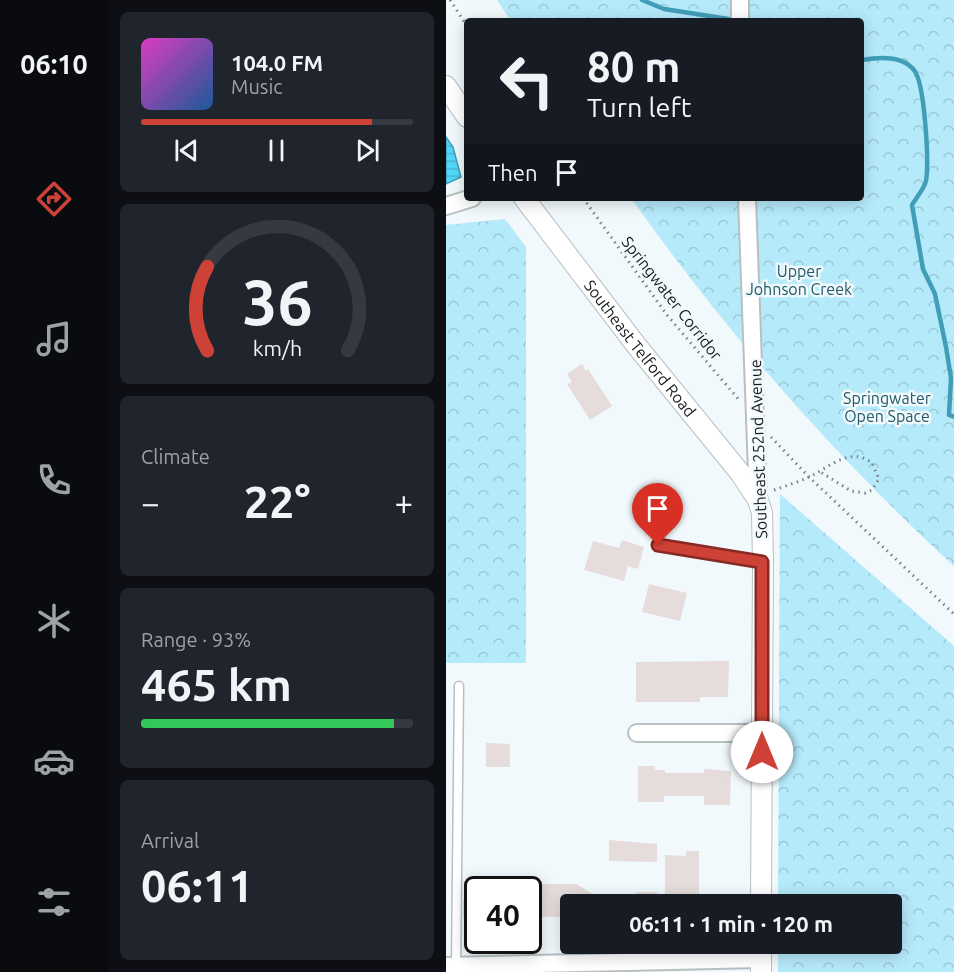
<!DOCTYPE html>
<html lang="en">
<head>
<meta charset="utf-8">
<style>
  body { margin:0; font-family:Ubuntu,sans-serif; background:#20242c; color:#f1f3f6; height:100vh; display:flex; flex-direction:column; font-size:22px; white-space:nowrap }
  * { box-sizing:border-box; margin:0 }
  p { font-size:20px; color:#9ea1a6 }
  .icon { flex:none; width:33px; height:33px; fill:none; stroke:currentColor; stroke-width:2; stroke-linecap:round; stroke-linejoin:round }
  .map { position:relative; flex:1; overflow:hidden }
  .panel { display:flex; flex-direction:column; gap:12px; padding:12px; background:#0d0f14; width:338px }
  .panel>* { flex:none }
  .banner { position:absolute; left:18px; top:18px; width:400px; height:183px; border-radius:6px; box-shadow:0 3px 15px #0003; background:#171b24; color:#f1f3f6; overflow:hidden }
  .speed { position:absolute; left:18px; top:876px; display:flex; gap:12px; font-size:30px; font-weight:700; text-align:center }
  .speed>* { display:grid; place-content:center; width:78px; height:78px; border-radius:50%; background:#171b24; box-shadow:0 3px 15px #0003; line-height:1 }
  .speed .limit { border:3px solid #111; border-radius:9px; background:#fff; color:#111 }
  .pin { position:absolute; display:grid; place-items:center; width:51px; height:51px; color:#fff; margin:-62px -26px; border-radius:50% 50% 50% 0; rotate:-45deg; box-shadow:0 0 6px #0007 }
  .pin .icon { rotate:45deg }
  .me { position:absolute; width:66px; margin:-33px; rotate:0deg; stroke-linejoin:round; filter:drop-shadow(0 0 4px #0008) }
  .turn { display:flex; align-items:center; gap:21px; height:126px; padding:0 24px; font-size:27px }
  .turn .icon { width:78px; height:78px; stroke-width:2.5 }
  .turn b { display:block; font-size:42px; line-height:51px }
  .then { display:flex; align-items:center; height:57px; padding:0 24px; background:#0003; gap:12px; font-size:22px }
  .big { font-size:45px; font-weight:700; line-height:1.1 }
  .panel .widget { flex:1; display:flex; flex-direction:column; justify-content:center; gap:9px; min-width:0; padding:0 21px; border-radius:9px; background:#20242c }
  .panel .dial { align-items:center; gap:0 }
  .dial svg { height:156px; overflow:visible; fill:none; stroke:#363941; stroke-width:7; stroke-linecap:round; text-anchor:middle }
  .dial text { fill:#f1f3f6; stroke:none }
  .song { display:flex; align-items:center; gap:18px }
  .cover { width:72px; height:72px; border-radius:9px; background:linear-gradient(135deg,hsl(310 70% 55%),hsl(210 70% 35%)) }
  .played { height:6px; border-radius:3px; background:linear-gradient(90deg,#ce4136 85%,#363941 85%) }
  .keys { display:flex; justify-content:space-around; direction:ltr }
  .heat { display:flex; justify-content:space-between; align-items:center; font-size:33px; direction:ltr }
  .charge { height:9px; border-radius:4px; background:linear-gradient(90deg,#34c759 93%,#363941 0) }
  .trip { position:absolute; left:114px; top:894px; width:342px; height:60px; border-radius:6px; background:#171b24; box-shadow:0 3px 15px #0003; font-weight:700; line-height:60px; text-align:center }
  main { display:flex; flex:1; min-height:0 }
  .tab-bar { display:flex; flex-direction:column; width:108px; justify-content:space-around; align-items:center; background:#090b0e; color:#9ea1a6 }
  .tab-bar .icon { width:42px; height:42px }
  .tab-bar .active { color:#ce4136 }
  .tab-bar b { font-size:27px; color:#f1f3f6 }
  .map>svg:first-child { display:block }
</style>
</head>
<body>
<main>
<nav class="tab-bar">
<b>06:10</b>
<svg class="icon active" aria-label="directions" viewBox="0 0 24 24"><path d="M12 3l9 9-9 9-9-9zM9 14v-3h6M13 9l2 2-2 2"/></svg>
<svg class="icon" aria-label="music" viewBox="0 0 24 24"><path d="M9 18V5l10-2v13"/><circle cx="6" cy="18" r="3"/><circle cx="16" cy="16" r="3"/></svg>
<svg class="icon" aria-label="phone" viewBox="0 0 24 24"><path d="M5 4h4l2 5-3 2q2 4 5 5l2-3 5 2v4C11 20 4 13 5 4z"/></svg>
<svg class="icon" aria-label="climate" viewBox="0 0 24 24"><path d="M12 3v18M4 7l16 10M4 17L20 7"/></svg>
<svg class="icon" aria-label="car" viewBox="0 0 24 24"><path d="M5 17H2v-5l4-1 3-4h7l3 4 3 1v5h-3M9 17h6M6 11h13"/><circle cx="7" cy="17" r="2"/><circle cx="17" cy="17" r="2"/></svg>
<svg class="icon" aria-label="filters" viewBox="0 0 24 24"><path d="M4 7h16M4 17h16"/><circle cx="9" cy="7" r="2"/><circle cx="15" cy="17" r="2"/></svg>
</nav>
<section class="panel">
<div class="widget">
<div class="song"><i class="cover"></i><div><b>104.0 FM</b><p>Music</p></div></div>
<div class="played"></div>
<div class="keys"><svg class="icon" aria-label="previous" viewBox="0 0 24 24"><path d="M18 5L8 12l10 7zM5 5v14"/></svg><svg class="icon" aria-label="pause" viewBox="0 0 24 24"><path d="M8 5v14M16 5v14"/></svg><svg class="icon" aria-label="next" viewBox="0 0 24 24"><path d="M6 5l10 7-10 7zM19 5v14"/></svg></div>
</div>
<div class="widget dial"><svg viewBox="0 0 100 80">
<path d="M14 69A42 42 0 1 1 86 69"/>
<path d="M14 69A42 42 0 0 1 14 26" stroke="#ce4136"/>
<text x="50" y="56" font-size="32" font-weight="700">36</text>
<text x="50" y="72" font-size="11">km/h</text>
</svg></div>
<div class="widget"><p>Climate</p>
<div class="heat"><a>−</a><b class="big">22°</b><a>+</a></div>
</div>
<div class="widget"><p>Range · 93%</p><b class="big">465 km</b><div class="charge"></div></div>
<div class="widget"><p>Arrival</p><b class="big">06:11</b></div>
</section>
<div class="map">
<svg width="509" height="972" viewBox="0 0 509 972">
  <defs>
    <pattern id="forest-crowns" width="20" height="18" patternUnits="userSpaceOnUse" patternTransform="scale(1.5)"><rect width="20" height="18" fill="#b5eafb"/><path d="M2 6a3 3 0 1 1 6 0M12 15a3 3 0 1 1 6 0" fill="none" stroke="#9bc8d7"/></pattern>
    <pattern id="water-rules" width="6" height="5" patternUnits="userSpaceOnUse" patternTransform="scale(1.5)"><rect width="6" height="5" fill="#52d7fa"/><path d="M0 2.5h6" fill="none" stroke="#47b8d6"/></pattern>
  </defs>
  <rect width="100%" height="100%" fill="#f1f9fc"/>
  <g fill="url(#forest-crowns)">
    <path d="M51,0H508V566C387,455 280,332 185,198H416V21H65Z"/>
    <polygon points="59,219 80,247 80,663 0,663 0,225"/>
    <polygon points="334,494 508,646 508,972 332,972 332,944 446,944 446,904 332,904"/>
  </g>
  <polygon fill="url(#water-rules)" stroke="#409eb7" stroke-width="1.5" points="0,137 7,147 15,177 0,184"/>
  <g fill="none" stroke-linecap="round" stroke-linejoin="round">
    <g stroke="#409eb7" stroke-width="4.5">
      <polyline points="196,0 218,9 289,20"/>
      <path d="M416,60C432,57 456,55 468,70C479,83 483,163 480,181C478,189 470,198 466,205L477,269L489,294L500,347L505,378L503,415L509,417"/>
    </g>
  </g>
  <g fill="#e5dcdb">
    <polygon points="136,364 140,371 142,369 166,406 144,420 121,384 126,382 121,374"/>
    <polygon points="176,540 198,547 192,569 182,566 178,581 138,570 147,541 173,548"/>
    <polygon points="203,584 241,593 234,621 196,612"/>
    <polygon points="283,661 282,697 254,697 254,702 190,702 190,662"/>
    <polygon points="40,743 64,744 64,767 40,767"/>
    <polygon points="192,766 209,766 209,770 219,770 219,773 258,773 258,769 285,771 284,805 258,805 258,796 218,796 218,802 192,802"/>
    <polygon points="163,840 211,844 211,862 163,861"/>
    <polygon points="240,851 253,851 253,896 248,896 248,903 219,903 219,855 240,856"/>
    <polygon points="82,884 130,884 147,894 138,904 124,904 124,917 82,917"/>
    <rect x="190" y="892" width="21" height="12"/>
    <rect x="17" y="901" width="15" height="18"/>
  </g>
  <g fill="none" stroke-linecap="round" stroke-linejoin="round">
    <defs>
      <g id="service">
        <polyline points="212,545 316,562"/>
        <polyline points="10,966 13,686"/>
      </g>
      <g id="minor">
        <polyline points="294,0 294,21"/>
        <polyline points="301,198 312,500"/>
        <polyline points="0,206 26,198"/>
        <polyline points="191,733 317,733"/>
        <polyline points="0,966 315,959"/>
      </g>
      <g id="tertiary">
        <polyline points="0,86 21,117"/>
        <path id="s1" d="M78,198L190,345L295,474L312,500L316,513L317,562L315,904"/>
        <polyline points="315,972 315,944"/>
      </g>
    </defs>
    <use href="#service" stroke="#b8c0c2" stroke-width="11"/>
    <use href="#minor" stroke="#b8c0c2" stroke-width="20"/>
    <use href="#tertiary" stroke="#b8c0c2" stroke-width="22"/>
    <g stroke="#7c8283" stroke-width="3" stroke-dasharray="1.5 4.5" stroke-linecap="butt">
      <polyline points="4,0 21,26"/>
      <polyline points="137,198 221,315 294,401"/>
      <polyline points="325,437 363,477 509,615"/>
      <path d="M328,490C340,486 352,482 363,477C384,467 404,446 426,463L433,479L426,490L419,493L405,491L373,471"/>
    </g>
    <use href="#service" stroke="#fff" stroke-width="8"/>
    <use href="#minor" stroke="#fff" stroke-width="16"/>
    <use href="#tertiary" stroke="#fff" stroke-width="20"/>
  </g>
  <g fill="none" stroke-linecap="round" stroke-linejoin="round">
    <defs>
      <polyline id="route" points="212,545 316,562 316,752"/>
    </defs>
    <use href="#route" stroke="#862a23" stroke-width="15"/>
    <use href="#route" stroke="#ce4136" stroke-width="10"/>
  </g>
  <g text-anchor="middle" stroke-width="5" stroke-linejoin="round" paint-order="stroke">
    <g font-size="16" fill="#245a69" stroke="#f1f9fc">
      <text x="353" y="277">Upper<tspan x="353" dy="18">Johnson Creek</tspan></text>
      <text x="441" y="404">Springwater<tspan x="441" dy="18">Open Space</tspan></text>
    </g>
    <g font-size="16" fill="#171a1a" stroke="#f1f9fc">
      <text transform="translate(226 298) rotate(52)" y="6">Springwater Corridor</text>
      <text dy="6" stroke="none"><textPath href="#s1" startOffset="190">Southeast Telford Road</textPath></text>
      <text transform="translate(312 449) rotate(-92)" y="6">Southeast 252nd Avenue</text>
    </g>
  </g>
</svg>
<div class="speed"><div class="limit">40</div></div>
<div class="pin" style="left:212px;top:545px;background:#d93025"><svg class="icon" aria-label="arrive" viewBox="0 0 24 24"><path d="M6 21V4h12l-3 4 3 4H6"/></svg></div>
<svg class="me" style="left:316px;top:752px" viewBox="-20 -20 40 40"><circle r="19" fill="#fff"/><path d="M0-13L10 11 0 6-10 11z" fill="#ce4136"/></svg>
<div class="trip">06:11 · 1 min · 120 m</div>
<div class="banner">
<div class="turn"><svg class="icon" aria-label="left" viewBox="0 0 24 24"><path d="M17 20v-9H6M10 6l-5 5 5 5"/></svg><div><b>80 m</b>Turn left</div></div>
<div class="then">Then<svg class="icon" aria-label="arrive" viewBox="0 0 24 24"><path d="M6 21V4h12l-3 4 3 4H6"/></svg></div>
</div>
</div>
</main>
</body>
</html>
